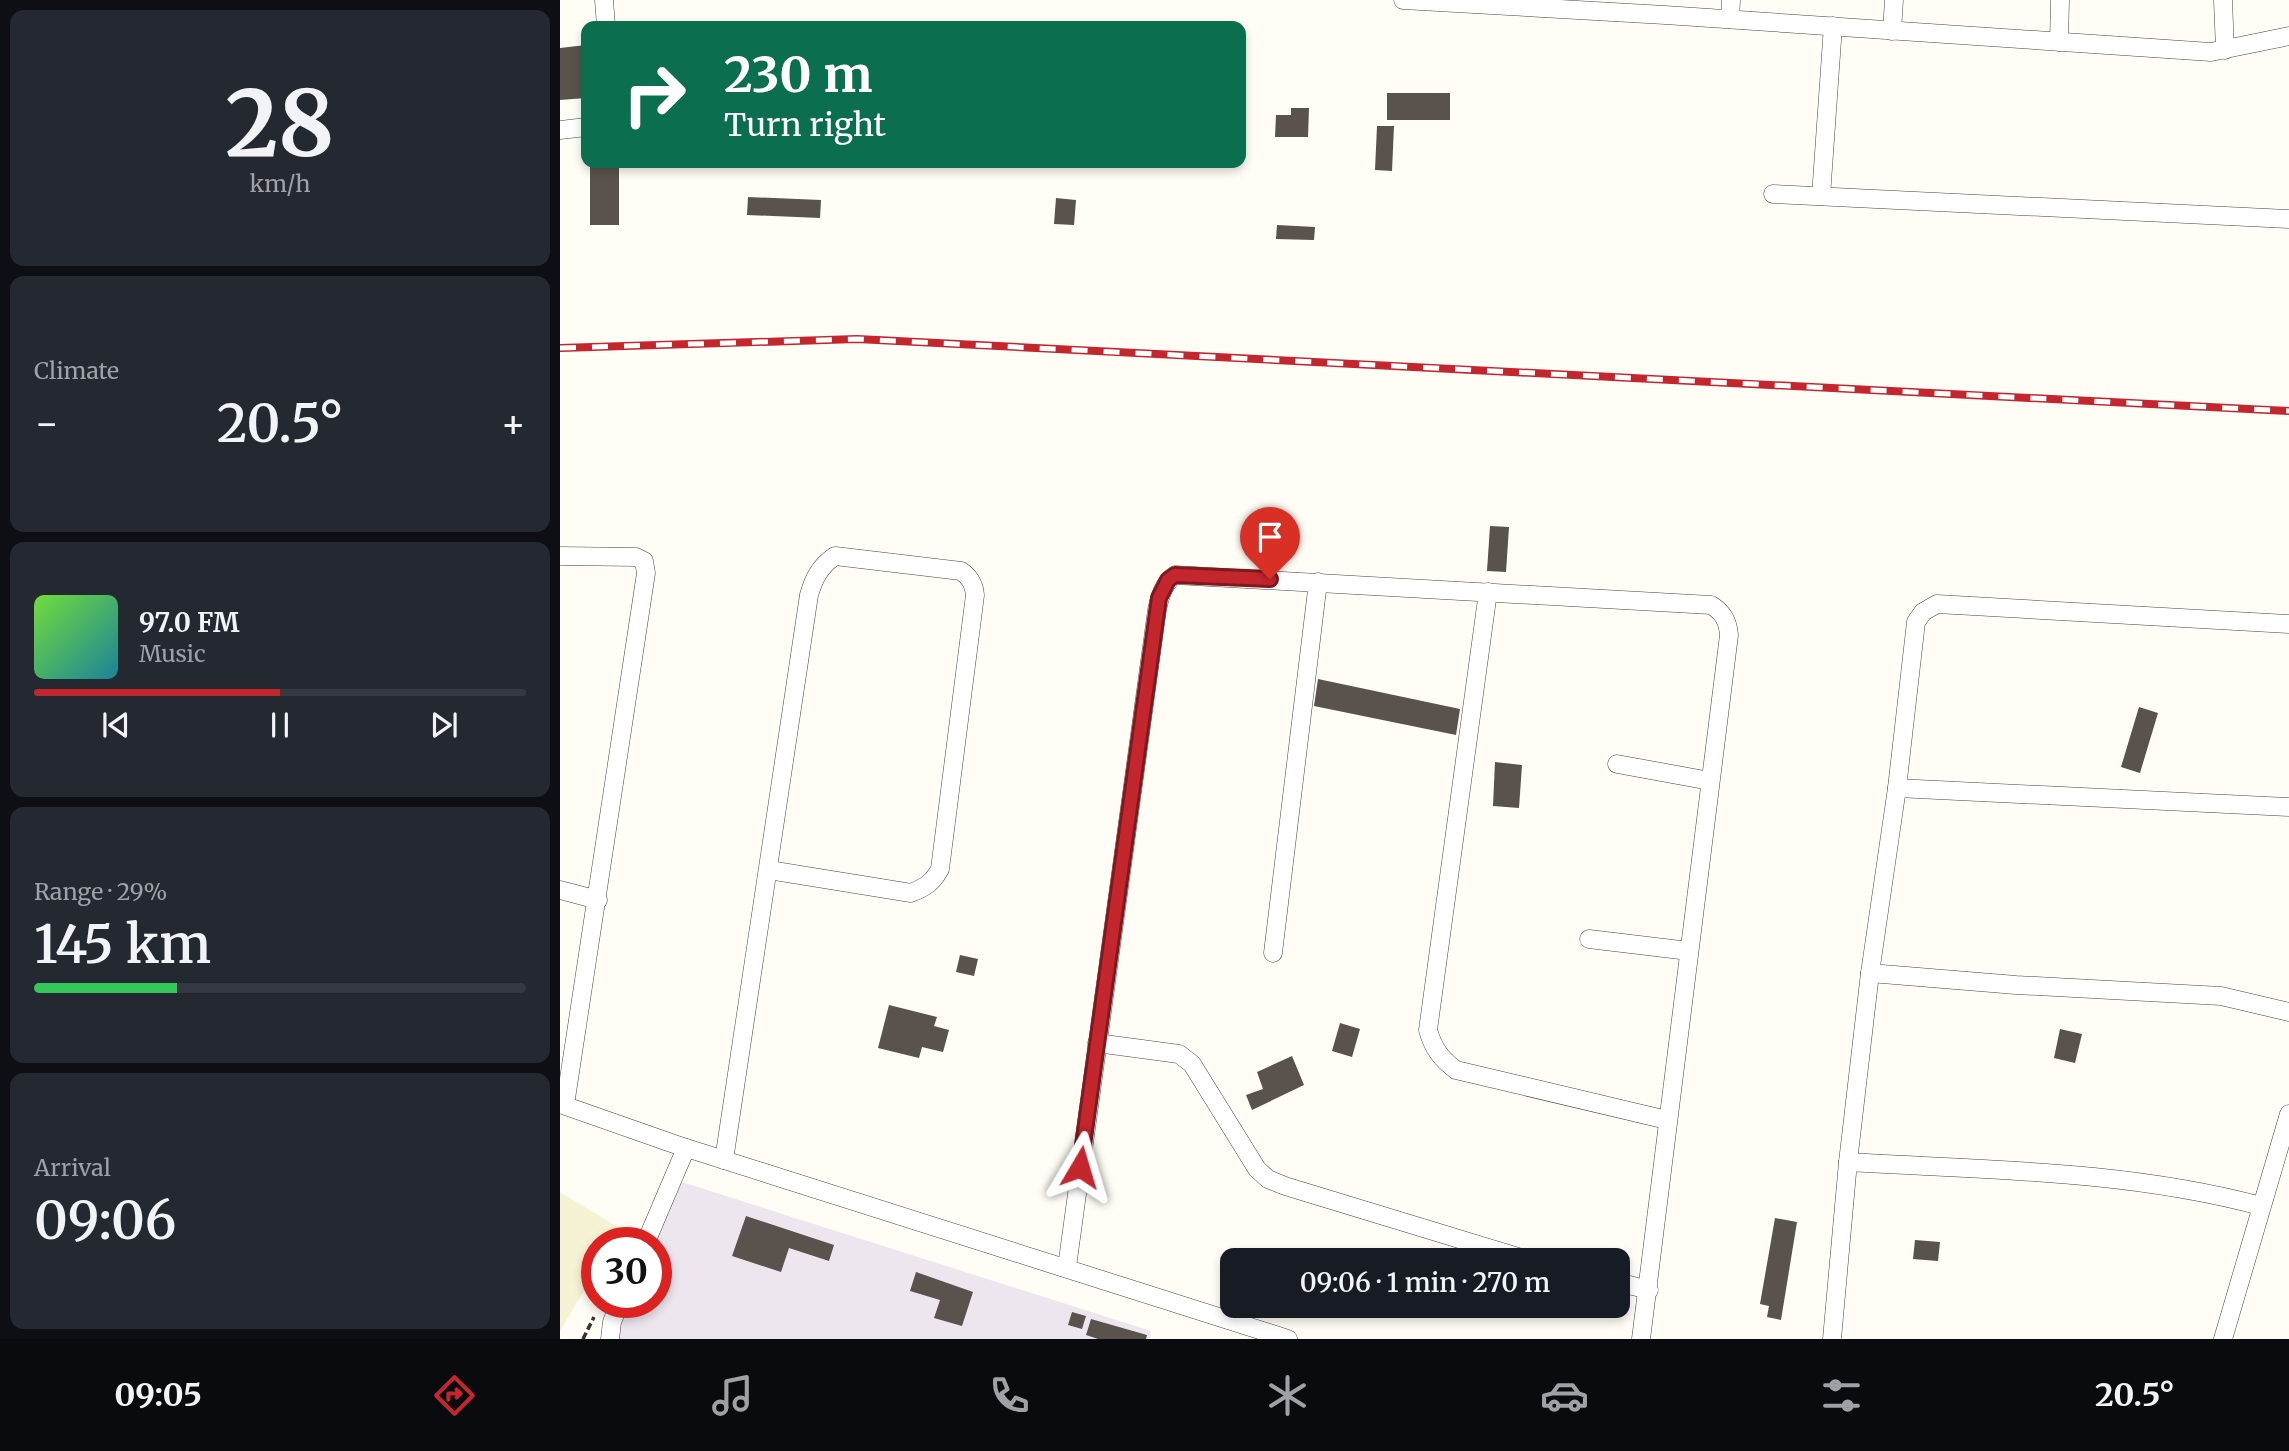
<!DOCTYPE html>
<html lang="en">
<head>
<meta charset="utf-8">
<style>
  body { margin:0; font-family:Merriweather,serif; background:#242831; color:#f1f3f6; height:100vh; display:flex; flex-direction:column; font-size:26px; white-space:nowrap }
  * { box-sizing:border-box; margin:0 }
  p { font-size:23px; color:#9ea1a6 }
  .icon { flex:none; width:38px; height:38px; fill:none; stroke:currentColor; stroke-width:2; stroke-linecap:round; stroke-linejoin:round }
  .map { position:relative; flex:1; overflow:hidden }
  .drawer { display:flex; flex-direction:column; gap:10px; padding:10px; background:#0d0f14; width:560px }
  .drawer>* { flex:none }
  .banner { position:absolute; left:21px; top:21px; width:665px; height:147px; border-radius:14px; box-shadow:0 4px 10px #0003; background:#0b6e4f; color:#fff; overflow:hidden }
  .speed { position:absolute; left:21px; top:1227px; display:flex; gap:14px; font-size:35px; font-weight:700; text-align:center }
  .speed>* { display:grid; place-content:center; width:91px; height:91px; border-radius:50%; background:#171b24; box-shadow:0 4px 10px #0003; line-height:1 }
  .speed .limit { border:10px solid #d22; background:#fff; color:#111 }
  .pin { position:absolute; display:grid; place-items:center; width:60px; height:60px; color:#fff; margin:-72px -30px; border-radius:50% 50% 50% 0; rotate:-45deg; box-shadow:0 0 7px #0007 }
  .pin .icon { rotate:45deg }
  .me { position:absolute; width:77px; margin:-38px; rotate:7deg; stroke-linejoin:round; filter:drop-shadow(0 0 5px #0008) }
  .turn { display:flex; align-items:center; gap:24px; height:147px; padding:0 28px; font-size:32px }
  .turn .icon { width:91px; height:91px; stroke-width:2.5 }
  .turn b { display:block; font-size:49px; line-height:60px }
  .big { font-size:52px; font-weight:600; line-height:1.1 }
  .drawer .widget { flex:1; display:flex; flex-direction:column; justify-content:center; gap:10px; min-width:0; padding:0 24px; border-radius:14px; background:#242831 }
  .drawer .dial { align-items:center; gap:0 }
  .dial b { font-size:91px; line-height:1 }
  .song { display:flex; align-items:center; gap:21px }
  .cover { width:84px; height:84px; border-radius:10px; background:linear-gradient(135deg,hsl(100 70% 55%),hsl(190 70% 35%)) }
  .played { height:7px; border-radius:4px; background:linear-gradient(90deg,#c4262e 50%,#363941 50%) }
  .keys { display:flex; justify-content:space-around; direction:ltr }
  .heat { display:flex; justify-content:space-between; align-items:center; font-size:38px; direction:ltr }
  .charge { height:10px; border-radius:5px; background:linear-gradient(90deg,#34c759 29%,#363941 0) }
  .trip { position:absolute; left:660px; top:1248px; width:410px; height:70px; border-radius:14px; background:#171b24; box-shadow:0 4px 10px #0003; font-weight:600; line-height:70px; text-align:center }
  .menu { display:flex; height:112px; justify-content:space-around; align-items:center; background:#090b0e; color:#9ea1a6 }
  .menu .icon { width:49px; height:49px }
  .menu .on { color:#c4262e }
  .menu b { font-size:32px; color:#f1f3f6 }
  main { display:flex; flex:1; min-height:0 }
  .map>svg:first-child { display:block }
</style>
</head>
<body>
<main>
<section class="drawer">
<div class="widget dial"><b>28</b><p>km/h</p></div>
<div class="widget"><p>Climate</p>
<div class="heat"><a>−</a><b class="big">20.5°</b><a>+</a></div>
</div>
<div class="widget">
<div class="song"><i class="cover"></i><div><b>97.0 FM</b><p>Music</p></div></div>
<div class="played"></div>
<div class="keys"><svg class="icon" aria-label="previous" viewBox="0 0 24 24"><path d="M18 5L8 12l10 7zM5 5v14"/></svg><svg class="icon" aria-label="pause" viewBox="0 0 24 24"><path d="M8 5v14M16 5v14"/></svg><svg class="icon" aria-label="next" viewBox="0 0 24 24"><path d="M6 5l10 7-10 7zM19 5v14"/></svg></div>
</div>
<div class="widget"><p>Range · 29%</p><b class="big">145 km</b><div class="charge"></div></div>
<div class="widget"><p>Arrival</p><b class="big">09:06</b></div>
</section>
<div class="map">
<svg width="1729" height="1339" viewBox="0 0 1729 1339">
  <rect width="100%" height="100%" fill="#fffdf5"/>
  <polygon fill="#eee6ef" points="122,1182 591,1331 590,1339 50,1339 67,1302 96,1302 96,1242 94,1242"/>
  <polygon fill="#f6f3d4" points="0,1192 61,1229 53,1242 37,1242 37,1269 0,1331"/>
  <g fill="#5a524d">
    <polygon points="26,45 26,98 0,100 0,48"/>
    <rect x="827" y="93" width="63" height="27"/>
    <polygon points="731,108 749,108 748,137 715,137 716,115 731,115"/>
    <polygon points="817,126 834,126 832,171 815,170"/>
    <rect x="30" y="167" width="29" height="58"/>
    <polygon points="188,197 261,200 260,218 187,215"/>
    <polygon points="496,198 516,200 514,225 494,224"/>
    <polygon points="717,225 755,227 754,240 716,239"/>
    <polygon points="930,526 949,527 946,572 927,571"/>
    <polygon points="758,679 900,709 896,735 754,706"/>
    <polygon points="1579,707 1598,713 1580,773 1561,767"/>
    <polygon points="935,762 962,765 959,808 933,806"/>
    <polygon points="400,955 418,959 414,976 396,972"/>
    <polygon points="329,1005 377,1017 374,1026 389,1030 383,1052 362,1047 359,1058 318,1048"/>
    <polygon points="780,1023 800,1029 792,1057 772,1051"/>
    <polygon points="1500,1029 1522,1034 1515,1063 1494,1058"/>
    <polygon points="732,1056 744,1085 692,1110 686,1095 703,1089 697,1072"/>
    <polygon points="186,1216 274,1245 269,1261 229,1248 221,1272 172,1256"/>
    <polygon points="1215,1218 1237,1222 1221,1320 1207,1317 1209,1306 1200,1304"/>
    <polygon points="1355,1240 1380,1242 1378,1261 1353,1259"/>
    <polygon points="356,1272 413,1292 402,1326 374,1318 380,1300 350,1291"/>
    <polygon points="512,1312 526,1316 522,1329 508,1325"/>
    <polygon points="531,1319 587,1335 586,1339 538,1339 526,1335"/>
  </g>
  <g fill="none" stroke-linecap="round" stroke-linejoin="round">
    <defs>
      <g id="minor">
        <polyline points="44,0 46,26"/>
        <polyline points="843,0 1105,15 1651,52 1729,36"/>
        <polyline points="1663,0 1665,50"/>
        <polyline points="1170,19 1171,0"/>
        <polyline points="1332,31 1334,0"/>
        <polyline points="1499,42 1500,0"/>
        <polyline points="0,130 26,127"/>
        <polyline points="1213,194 1729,219"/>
        <polyline points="1261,196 1273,26"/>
        <polyline points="0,556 76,557 84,561 86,573 5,1105"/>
        <path d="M928,592L868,1030C873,1048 881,1059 896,1070L1107,1120"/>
        <polyline points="1057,764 1150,781"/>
        <polyline points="1337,788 1729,807"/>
        <polyline points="0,890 38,900"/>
        <polyline points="1029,939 1129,951"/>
        <polyline points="713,953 758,582"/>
        <polyline points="1310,973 1456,985 1661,996 1729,1012"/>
        <polyline points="537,1043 619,1054 632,1064 697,1169 708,1179 725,1186 968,1260"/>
        <polyline points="0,1104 117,1145 728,1339"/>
        <path d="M164,1160L249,595C254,578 260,566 275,556L401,571C410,577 414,584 415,595L380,869C373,882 366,887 351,893L209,870"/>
        <path d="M1288,1162C1425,1170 1567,1170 1701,1206"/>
        <polyline points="86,1242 126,1148"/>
        <path d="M507,1267L597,610C600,596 603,584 615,575L1151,605C1163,612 1168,621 1169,635L1081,1339"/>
        <polyline points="1057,1282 1089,1290"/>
        <polyline points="50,1339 52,1322 60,1302"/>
        <polyline points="1272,1339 1288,1162 1310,973 1337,788 1356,622 1363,612 1377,604 1729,624"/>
        <polyline points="1663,1339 1729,1114"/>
      </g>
    </defs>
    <use href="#minor" stroke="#444" stroke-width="19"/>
    <polyline stroke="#333" stroke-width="3.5" stroke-dasharray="7 3.5" stroke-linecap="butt" points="23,1339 34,1317"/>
    <use href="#minor" stroke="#fff" stroke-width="18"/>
    <defs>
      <polyline id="rail" points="0,348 297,339 1729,411"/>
    </defs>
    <use href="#rail" stroke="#c4262e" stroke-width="8"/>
    <use href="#rail" stroke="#fff" stroke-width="5" stroke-dasharray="16" stroke-linecap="butt"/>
  </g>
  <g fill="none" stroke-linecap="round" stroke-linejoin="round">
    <defs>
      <polyline id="route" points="520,1167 599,598 608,580 615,575 710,579"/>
    </defs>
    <use href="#route" stroke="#7f191e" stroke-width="18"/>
    <use href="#route" stroke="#c4262e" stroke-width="12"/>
  </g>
</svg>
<div class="speed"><div class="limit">30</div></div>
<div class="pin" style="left:710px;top:579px;background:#d93025"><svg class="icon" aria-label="arrive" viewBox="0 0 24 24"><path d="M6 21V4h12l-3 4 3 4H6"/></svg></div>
<svg class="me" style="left:520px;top:1167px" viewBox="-20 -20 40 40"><path d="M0-17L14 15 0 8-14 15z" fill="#c4262e" stroke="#fff" stroke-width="4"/></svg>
<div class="trip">09:06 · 1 min · 270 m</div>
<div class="banner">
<div class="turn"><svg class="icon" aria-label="right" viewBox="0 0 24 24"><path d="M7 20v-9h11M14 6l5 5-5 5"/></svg><div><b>230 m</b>Turn right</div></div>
</div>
</div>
</main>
<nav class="menu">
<b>09:05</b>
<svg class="icon on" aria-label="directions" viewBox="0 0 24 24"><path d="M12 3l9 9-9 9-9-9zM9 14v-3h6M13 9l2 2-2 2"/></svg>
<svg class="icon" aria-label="music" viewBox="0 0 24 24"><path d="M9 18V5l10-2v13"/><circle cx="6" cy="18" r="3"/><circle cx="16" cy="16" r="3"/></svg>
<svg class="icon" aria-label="phone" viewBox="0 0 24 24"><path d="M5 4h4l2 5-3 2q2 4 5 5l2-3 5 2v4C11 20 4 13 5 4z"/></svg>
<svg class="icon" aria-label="climate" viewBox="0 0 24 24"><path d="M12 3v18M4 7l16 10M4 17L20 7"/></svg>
<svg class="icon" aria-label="car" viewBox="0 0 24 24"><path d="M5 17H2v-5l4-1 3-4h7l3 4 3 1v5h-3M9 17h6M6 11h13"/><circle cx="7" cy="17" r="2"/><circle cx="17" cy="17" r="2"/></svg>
<svg class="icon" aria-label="filters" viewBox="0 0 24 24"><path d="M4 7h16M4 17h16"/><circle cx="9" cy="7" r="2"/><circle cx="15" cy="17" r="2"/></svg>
<b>20.5°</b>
</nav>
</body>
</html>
